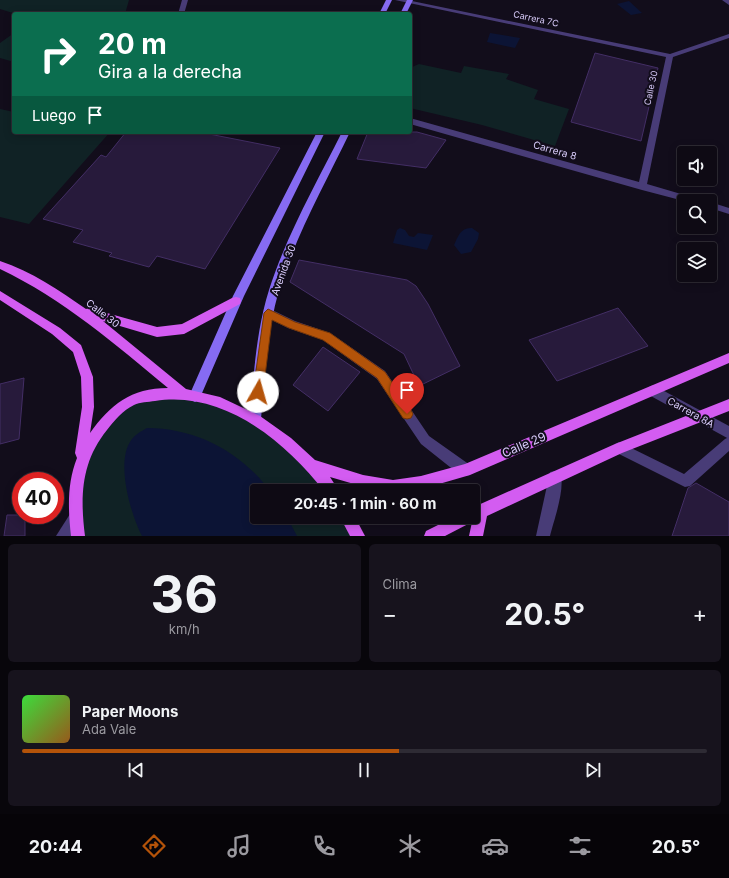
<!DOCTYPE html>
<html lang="es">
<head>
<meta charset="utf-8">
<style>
  body { margin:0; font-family:Inter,sans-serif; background:#17131d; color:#f1f3f6; height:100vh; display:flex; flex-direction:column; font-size:15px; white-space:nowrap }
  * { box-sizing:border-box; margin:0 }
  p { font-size:13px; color:#9b9aa0 }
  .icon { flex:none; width:22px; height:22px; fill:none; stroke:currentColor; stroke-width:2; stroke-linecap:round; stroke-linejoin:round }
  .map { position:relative; height:536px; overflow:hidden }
  .details { display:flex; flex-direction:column; gap:8px; padding:8px; background:#08060b; flex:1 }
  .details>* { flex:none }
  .banner { position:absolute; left:12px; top:12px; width:400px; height:122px; border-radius:4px; box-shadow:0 2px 10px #0003,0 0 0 1px #2e2b34; background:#0b6e4f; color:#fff; overflow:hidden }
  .tools { position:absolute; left:677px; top:146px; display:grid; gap:8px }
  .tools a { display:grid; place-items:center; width:40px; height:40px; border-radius:4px; background:#0e0a14; box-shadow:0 2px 10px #0003,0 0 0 1px #2e2b34; font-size:20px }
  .speed { position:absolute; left:12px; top:472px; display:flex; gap:8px; font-size:20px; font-weight:700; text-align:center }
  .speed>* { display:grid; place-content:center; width:52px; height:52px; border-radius:50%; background:#0e0a14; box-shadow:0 2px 10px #0003,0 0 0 1px #2e2b34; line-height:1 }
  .speed .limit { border:6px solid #d22; background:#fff; color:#111 }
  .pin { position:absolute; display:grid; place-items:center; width:34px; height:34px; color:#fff; margin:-41px -17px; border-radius:50% 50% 50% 0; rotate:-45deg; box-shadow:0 0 4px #0007 }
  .pin .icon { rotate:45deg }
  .me { position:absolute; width:44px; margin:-22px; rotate:7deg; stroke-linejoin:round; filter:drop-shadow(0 0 3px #0008) }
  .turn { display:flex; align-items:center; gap:14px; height:84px; padding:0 20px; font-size:18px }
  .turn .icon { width:52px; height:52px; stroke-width:2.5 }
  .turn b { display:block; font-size:28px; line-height:34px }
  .then { display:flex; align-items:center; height:38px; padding:0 20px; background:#0003; gap:8px; font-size:15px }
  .big { font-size:30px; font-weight:700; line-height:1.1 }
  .details .widget { flex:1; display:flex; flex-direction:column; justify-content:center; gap:6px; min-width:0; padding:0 14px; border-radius:6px; background:#17131d }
  .details .dial { align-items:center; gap:0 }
  .dial b { font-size:52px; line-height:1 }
  .song { display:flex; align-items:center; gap:12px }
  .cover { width:48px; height:48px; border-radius:6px; background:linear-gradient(135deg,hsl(120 70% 55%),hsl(30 70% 35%)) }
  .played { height:4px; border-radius:2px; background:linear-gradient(90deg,#b45309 55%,#2e2b34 55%) }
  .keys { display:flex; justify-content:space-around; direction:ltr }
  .heat { display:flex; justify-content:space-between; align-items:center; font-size:22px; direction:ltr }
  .details .tiles { flex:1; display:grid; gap:8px; grid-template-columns:1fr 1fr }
  .widget:last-child { grid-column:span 2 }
  .trip { position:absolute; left:250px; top:484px; width:230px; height:40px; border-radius:4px; background:#0e0a14; box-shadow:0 2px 10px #0003,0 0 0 1px #2e2b34; font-weight:700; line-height:40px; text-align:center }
  .tabs { display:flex; height:64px; justify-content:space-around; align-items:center; background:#060408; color:#9b9aa0 }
  .tabs .icon { width:28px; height:28px }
  .tabs .on { color:#b45309 }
  .tabs b { font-size:18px; color:#f1f3f6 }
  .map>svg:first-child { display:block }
</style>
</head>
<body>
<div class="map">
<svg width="729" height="536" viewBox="0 0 729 536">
  <rect width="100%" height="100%" fill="#120d1b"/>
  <g fill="#102225">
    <polygon points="0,0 129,0 125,14 16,14 0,9"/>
    <polygon points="14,33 14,62 0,58 0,43"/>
    <polygon points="419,64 461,73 464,66 509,74 506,79 538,90 534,99 569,109 555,146 482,125 410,108 410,68"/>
    <polygon points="0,109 14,112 14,132 110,132 29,224 0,217"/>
    <polygon points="183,394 255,419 332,491 257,491 257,517 347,517 358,536 78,536 80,463 131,401"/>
  </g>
  <g fill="#0c1435">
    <polygon points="629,1 642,13 631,15 617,4"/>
    <polygon points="490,33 520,38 515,48 487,42"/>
    <polygon points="400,228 405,230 409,236 414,237 418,233 433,235 427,250 393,243 397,230"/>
    <path d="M472,228L479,233L478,239L471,252L461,254L454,245C458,236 461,227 472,228Z"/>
    <path d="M147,428C196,428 241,452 270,491H257V517H287L297,536H142C131,515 116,464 130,442C134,435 140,432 147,428Z"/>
  </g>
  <g fill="#271a3b" stroke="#432e65">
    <polygon points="595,53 658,68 641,141 571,122"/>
    <polygon points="126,132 199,132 280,148 205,269 157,256 149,267 109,256 112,253 73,242 83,230 43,219 101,155 106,157"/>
    <polygon points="368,132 417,132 446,140 426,168 357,159"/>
    <polygon points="299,260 407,280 416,286 428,304 460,366 419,386 404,354 290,282"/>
    <polygon points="618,308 648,346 557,381 529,340"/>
    <polygon points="323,347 360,372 328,411 293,385"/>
    <polygon points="24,378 19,439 0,444 0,384"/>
    <polygon points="696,483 729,502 729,536 672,536 688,488"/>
    <polygon points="7,515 25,515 25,536 4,536"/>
  </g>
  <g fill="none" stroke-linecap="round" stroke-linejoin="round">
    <g fill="#483c77" fill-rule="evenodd">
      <polygon points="268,308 295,321 330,333 385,371 429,436 470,465 471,470 470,475 465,476 460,475 421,444 377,379 323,340 288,328 264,316 263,313 264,310"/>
      <polygon points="729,437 729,451 690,486 685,487 615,452 613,448 615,444 619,442 684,474 725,439"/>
      <path d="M555,471L560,472C566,487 554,520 550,536H536L550,472Z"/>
    </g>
    <g fill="#483c77" fill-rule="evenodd">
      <polygon points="182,0 188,0 184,14 178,14"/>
      <polygon points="395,0 407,0 670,54 729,34 729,38 673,57 647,184 698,199 700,201 684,201 642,190 410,124 410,118 639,182 666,57"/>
      <polygon points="722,0 729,0 729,5"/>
      <polygon points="710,202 729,208 729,214 710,208"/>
      <polygon points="653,385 729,426 729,439 649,395 647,391 649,387"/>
      <polygon points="75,512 80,514 82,519 71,536 56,536 70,514"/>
    </g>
    <g fill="#866bf2" fill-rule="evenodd">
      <polygon points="386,0 392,0 385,14 379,14"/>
      <polygon points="407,0 413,0 406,14 400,14"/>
      <polygon points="317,132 325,132 244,296 199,400 195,402 191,400 189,396 233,296"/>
      <path d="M342,132H350C325,184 296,235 279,290C267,332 265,376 261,419L259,423L255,425L251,423L249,419C254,376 256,331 269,290C287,234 316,184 342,132Z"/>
    </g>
    <g fill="#d35cf1" fill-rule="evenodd">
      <path d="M0,261C31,271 60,291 86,309L89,308L157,327L182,324L232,298L236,297L240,298L241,301L240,304L184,334L157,337L103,321L186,389L220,397L260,416L291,438L315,460L363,475L393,480L421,476L465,464L729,353V363L470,475L439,484L408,491H378L330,477L339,491H324C285,441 223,390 155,401C148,402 140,402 134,405C123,410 114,421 107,430C81,462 80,497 85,536H71C68,509 67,483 77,458L75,453L82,407L81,377L73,352L52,334L0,300V291L60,328L81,345L93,377L94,407L90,433C110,405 131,388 168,388C115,344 63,299 0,269Z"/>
      <polygon points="729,399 729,411 622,453 487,516 483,536 469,536 472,522 445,536 424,536 426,531 454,517 473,517 473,508 476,506 615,444"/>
      <polygon points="340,517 355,517 365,536 350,536"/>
    </g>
  </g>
  <polygon fill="#b45309" stroke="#753606" points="268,309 295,322 330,333 385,372 411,410 413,414 411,418 407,419 403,418 377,378 323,340 289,328 272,320 263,392 262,396 258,397 254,396 253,392 264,313"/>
  <g text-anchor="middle" stroke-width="4" stroke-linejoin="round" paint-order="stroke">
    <g font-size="9" fill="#d9ccfb" stroke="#120d1b">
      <text transform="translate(536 19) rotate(12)" y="3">Carrera 7C</text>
      <text transform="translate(651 88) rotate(-78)" y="3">Calle 30</text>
    </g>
    <g font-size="10" fill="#d9ccfb" stroke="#120d1b">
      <text transform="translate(555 150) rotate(16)" y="4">Carrera 8</text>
      <text transform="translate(283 270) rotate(-70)" y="4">Avenida 30</text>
      <text transform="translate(103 313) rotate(38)" y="4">Calle 30</text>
      <text transform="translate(691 412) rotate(29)" y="4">Carrera 8A</text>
    </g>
    <g font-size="12" fill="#d9ccfb" stroke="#120d1b">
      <text transform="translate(524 445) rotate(-23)" y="4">Calle 29</text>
    </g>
  </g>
</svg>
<div class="tools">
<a><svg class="icon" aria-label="sound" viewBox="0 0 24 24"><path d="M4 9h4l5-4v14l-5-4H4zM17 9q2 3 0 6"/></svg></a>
<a><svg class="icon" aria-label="search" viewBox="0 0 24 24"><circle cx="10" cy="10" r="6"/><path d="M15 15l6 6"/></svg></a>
<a><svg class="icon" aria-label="layers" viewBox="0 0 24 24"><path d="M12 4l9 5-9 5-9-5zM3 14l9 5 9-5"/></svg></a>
</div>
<div class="speed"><div class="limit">40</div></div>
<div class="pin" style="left:407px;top:414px;background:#d93025"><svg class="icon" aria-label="arrive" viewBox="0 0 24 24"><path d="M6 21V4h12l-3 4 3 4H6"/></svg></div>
<svg class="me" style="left:258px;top:392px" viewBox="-20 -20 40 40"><circle r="19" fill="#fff"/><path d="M0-13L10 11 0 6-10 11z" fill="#b45309"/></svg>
<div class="trip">20:45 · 1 min · 60 m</div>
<div class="banner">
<div class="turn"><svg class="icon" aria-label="right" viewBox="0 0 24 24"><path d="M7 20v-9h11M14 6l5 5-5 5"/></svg><div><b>20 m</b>Gira a la derecha</div></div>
<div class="then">Luego<svg class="icon" aria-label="arrive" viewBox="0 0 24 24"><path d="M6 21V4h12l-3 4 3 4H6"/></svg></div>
</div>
</div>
<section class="details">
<div class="tiles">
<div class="widget dial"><b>36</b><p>km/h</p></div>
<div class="widget"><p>Clima</p>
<div class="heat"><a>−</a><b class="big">20.5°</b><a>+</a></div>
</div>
<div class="widget">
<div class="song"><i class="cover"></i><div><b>Paper Moons</b><p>Ada Vale</p></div></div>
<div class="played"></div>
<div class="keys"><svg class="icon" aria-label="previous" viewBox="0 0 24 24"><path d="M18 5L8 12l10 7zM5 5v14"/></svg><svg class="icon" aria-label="pause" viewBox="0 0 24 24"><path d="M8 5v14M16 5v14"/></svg><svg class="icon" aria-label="next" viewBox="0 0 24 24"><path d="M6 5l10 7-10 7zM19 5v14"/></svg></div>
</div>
</div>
</section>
<nav class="tabs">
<b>20:44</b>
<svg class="icon on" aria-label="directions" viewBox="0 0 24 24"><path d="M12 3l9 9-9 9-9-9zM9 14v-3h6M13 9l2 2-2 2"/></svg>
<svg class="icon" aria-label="music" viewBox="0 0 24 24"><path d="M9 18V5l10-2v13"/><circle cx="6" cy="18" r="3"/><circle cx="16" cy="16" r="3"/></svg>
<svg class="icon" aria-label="phone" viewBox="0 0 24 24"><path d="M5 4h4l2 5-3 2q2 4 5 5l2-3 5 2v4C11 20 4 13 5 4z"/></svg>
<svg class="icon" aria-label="climate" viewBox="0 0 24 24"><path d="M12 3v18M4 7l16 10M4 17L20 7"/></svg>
<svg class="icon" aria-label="car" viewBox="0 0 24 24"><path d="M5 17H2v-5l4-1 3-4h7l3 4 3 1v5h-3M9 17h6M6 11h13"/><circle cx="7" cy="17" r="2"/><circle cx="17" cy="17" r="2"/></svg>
<svg class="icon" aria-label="filters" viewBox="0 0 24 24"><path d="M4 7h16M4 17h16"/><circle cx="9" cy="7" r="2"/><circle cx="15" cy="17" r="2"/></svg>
<b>20.5°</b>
</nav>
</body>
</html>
